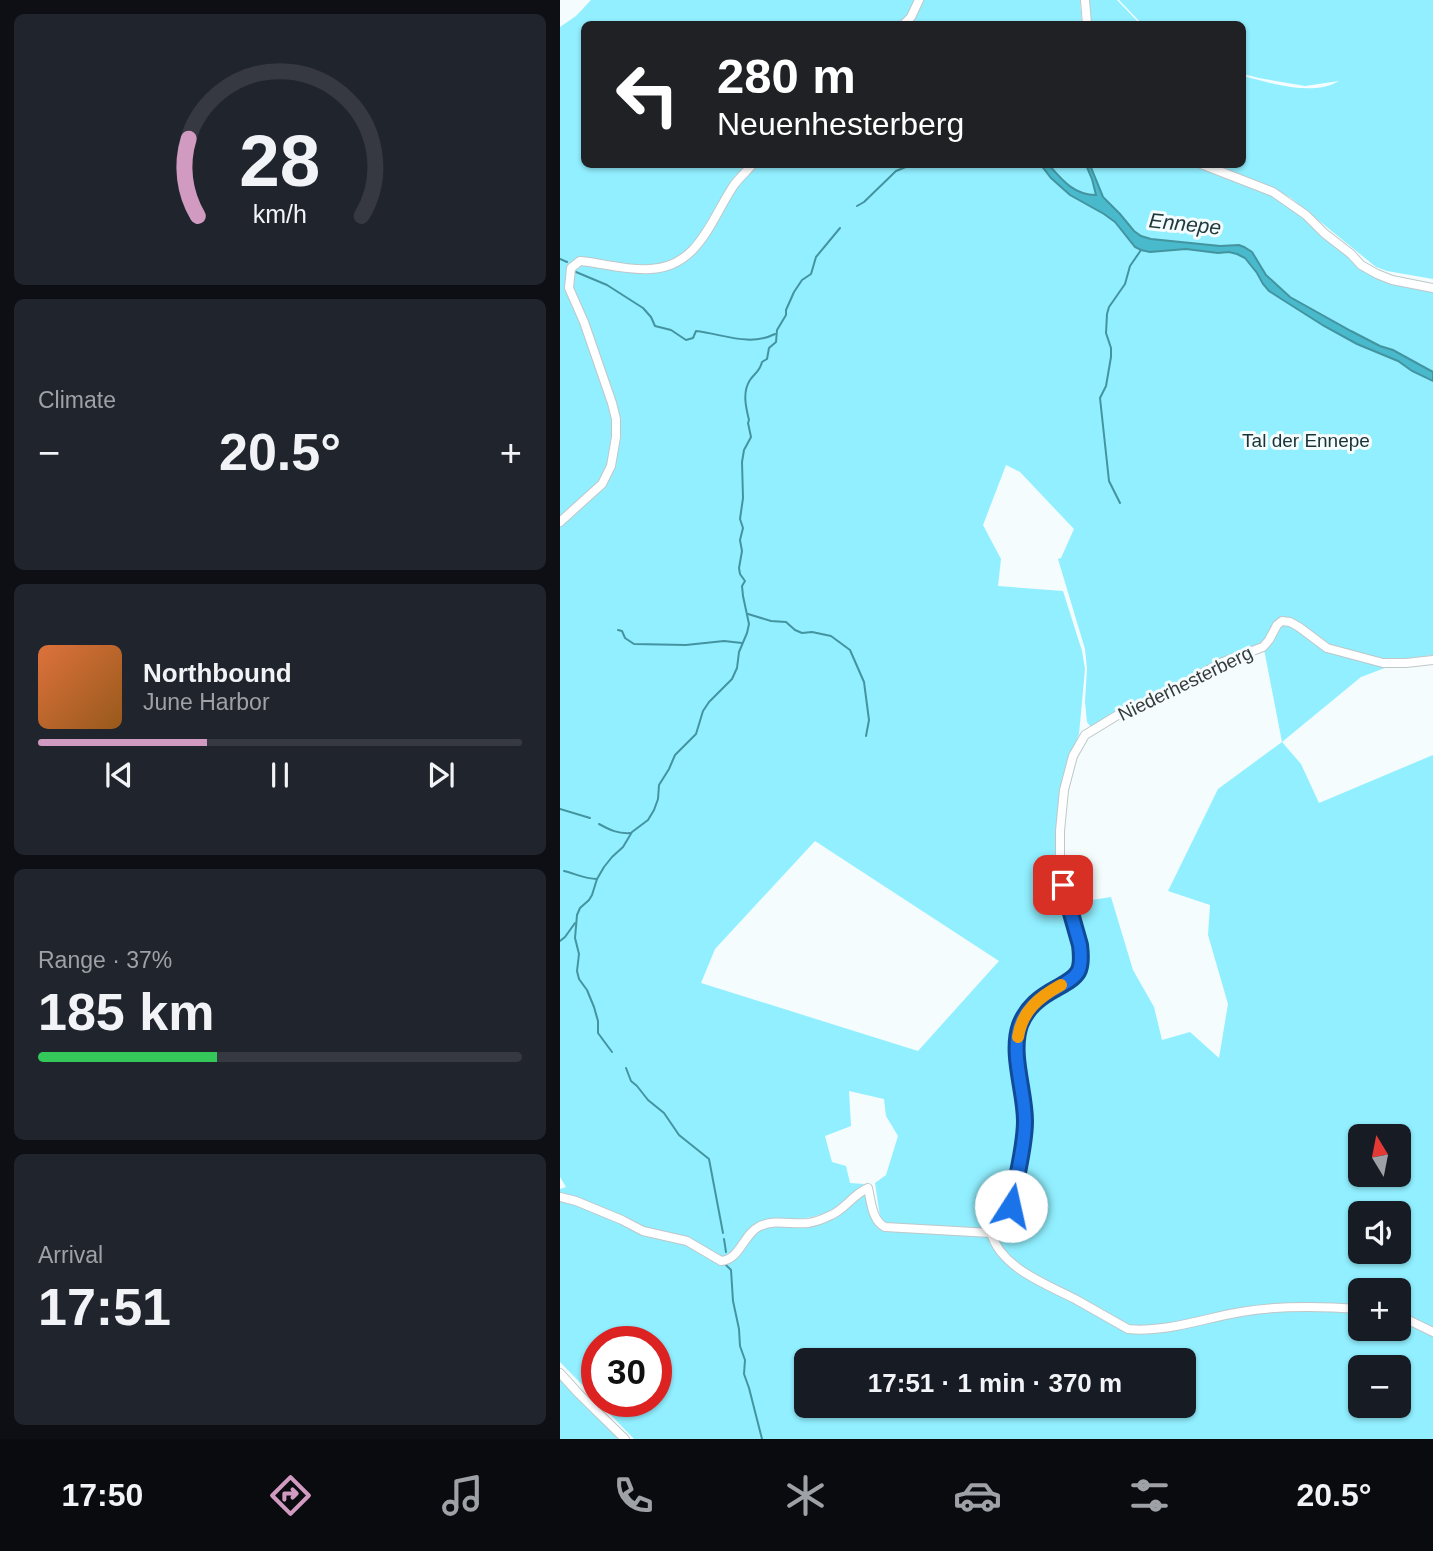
<!DOCTYPE html>
<html lang="en">
<head>
<meta charset="utf-8">
<style>
  body { margin:0; font-family:Helvetica,sans-serif; background:#20242c; color:#f1f3f6; height:100vh; display:flex; flex-direction:column; font-size:26px; white-space:nowrap }
  * { box-sizing:border-box; margin:0 }
  p { font-size:23px; color:#9ea1a6 }
  .icon { flex:none; width:38px; height:38px; fill:none; stroke:currentColor; stroke-width:2; stroke-linecap:round; stroke-linejoin:round }
  .map { position:relative; flex:1; overflow:hidden }
  .side { display:flex; flex-direction:column; gap:14px; padding:14px; background:#0d0f14; width:560px }
  .side>* { flex:none }
  .top-card { position:absolute; left:21px; top:21px; width:665px; height:147px; border-radius:10px; box-shadow:0 2px 5px #0004; background:#202124; color:#fff; overflow:hidden }
  .needle { width:46px; rotate:350deg }
  .fabs { position:absolute; left:788px; top:1124px; display:grid; gap:14px }
  .fabs a { display:grid; place-items:center; width:63px; height:63px; border-radius:10px; background:#171b24; box-shadow:0 2px 5px #0004; font-size:35px }
  .speed { position:absolute; left:21px; top:1326px; display:flex; gap:14px; font-size:35px; font-weight:700; text-align:center }
  .speed>* { display:grid; place-content:center; width:91px; height:91px; border-radius:50%; background:#171b24; box-shadow:0 2px 5px #0004; line-height:1 }
  .speed .limit { border:10px solid #d22; background:#fff; color:#111 }
  .pin { position:absolute; display:grid; place-items:center; width:60px; height:60px; color:#fff; margin:-30px; border-radius:14px; box-shadow:0 4px 10px #0006 }
  .me { position:absolute; width:77px; margin:-38px; rotate:10deg; stroke-linejoin:round; filter:drop-shadow(0 0 5px #0008) }
  .turn { display:flex; align-items:center; gap:24px; height:147px; padding:0 21px; font-size:32px }
  .turn .icon { width:91px; height:91px; stroke-width:2.5 }
  .turn b { display:block; font-size:49px; line-height:60px }
  .big { font-size:52px; font-weight:600; line-height:1.1 }
  .side .tile { flex:1; display:flex; flex-direction:column; justify-content:center; gap:10px; min-width:0; padding:0 24px; border-radius:10px; background:#20242c }
  .side .dial { align-items:center; gap:0 }
  .dial svg { height:182px; overflow:visible; fill:none; stroke:#363941; stroke-width:7; stroke-linecap:round; text-anchor:middle }
  .dial text { fill:#f1f3f6; stroke:none }
  .song { display:flex; align-items:center; gap:21px }
  .cover { width:84px; height:84px; border-radius:10px; background:linear-gradient(135deg,hsl(20 70% 55%),hsl(30 70% 35%)) }
  .played { height:7px; border-radius:4px; background:linear-gradient(90deg,#d19ac1 35%,#363941 35%) }
  .keys { display:flex; justify-content:space-around; direction:ltr }
  .heat { display:flex; justify-content:space-between; align-items:center; font-size:38px; direction:ltr }
  .charge { height:10px; border-radius:5px; background:linear-gradient(90deg,#34c759 37%,#363941 0) }
  .trip { position:absolute; left:234px; top:1348px; width:402px; height:70px; border-radius:10px; background:#171b24; box-shadow:0 2px 5px #0004; font-weight:600; line-height:70px; text-align:center }
  .menu { display:flex; height:112px; justify-content:space-around; align-items:center; background:#090b0e; color:#9ea1a6 }
  .menu .icon { width:49px; height:49px }
  .menu .active { color:#d19ac1 }
  .menu b { font-size:32px; color:#f1f3f6 }
  main { display:flex; flex:1; min-height:0 }
  .map>svg:first-child { display:block }
</style>
</head>
<body>
<main>
<section class="side">
<div class="tile dial"><svg viewBox="0 0 100 80">
<path d="M14 69A42 42 0 1 1 86 69"/>
<path d="M14 69A42 42 0 0 1 10 35" stroke="#d19ac1"/>
<text x="50" y="56" font-size="32" font-weight="700">28</text>
<text x="50" y="72" font-size="11">km/h</text>
</svg></div>
<div class="tile"><p>Climate</p>
<div class="heat"><a>−</a><b class="big">20.5°</b><a>+</a></div>
</div>
<div class="tile">
<div class="song"><i class="cover"></i><div><b>Northbound</b><p>June Harbor</p></div></div>
<div class="played"></div>
<div class="keys"><svg class="icon" aria-label="previous" viewBox="0 0 24 24"><path d="M18 5L8 12l10 7zM5 5v14"/></svg><svg class="icon" aria-label="pause" viewBox="0 0 24 24"><path d="M8 5v14M16 5v14"/></svg><svg class="icon" aria-label="next" viewBox="0 0 24 24"><path d="M6 5l10 7-10 7zM19 5v14"/></svg></div>
</div>
<div class="tile"><p>Range · 37%</p><b class="big">185 km</b><div class="charge"></div></div>
<div class="tile"><p>Arrival</p><b class="big">17:51</b></div>
</section>
<div class="map">
<svg width="873" height="1439" viewBox="0 0 873 1439">
  <rect width="100%" height="100%" fill="#f4fcfd"/>
  <g fill="#91efff" fill-rule="evenodd">
    <path d="M31,0H520L522,24H24V164L635,165L709,193L724,202L760,232L792,253V261L816,278L873,291V655L851,658L801,677L722,742L741,764L759,803L873,755V1439H74L38,1402H96V1342H37V1400L0,1362V1189L6,1187L0,1177V27L16,16ZM446,465L460,472L514,529L501,558L498,559L525,649L527,668L525,702L527,722L531,727L560,711L595,698L638,672L662,660L703,644L722,742L658,789L608,891L650,905L648,935L668,1004L659,1058L630,1032L602,1040L594,1007L573,970L551,897L513,903C523,935 539,968 500,987C489,993 474,1002 466,1013C448,1042 465,1087 466,1119C467,1143 459,1181 453,1204C450,1214 442,1223 441,1234L323,1230C308,1222 315,1206 305,1195L298,1196L274,1217L247,1225H211L194,1232L191,1235L179,1255L169,1261L158,1262L127,1242L85,1234L67,1227L50,1213C61,1217 72,1226 84,1230C97,1234 113,1232 126,1237C139,1241 150,1258 163,1257C177,1256 180,1239 188,1231C190,1228 194,1227 197,1226C212,1219 219,1220 234,1219C266,1218 282,1205 304,1184L290,1183L286,1166L272,1162L265,1136L291,1126L289,1091L324,1099L326,1116L338,1136L326,1175L315,1183L320,1217L326,1225L430,1231L437,1227L450,1205L464,1122L457,1068L456,1038L458,1028L465,1010L481,996L507,980L515,970L517,945L501,883L497,860L498,832L503,789L511,756L519,734L525,669L522,651L503,591L438,586L441,559L423,525ZM255,841L439,961L358,1051L141,983L155,949ZM800,1136H838V1174H800ZM800,1213H838V1251H800ZM800,1290H838V1328H800ZM247,1360H625V1405H247ZM800,1367H838V1405H800Z"/>
    <polygon points="527,0 557,0 580,24 529,24"/>
    <path d="M559,0H873V279L827,271L816,267L731,198L714,189L650,165L682,164L683,76C711,83 752,97 779,81L745,86L699,78L683,74L682,24H582Z"/>
    <polygon points="0,1376 61,1439 0,1439"/>
  </g>
  <path fill="#49bacc" stroke="#4494a0" stroke-width="2" d="M481,165H489C502,180 514,195 536,195L532,179L526,165H530L543,197L560,214L574,231L581,236L591,239L660,246L679,245L684,247L692,252L706,275L730,297L791,331L820,346L833,350L873,372V381L852,371L838,361L797,344L764,326L723,300L709,291L703,284L697,273L685,258L677,254L669,252L658,253L626,249L590,252L581,250L575,247L555,222L544,214L510,195L491,178Z"/>
  <g fill="none" stroke-linecap="round" stroke-linejoin="round">
    <g stroke="#4494a0" stroke-width="2">
      <polyline points="297,206 304,202 336,171 353,164"/>
      <polyline points="0,259 7,262"/>
      <path d="M16,272L47,285L83,308L91,317L95,326L111,330L126,340L133,338L136,331C163,334 189,347 215,334"/>
      <polyline points="560,503 549,481 540,398 546,386 551,357 551,348 546,333 547,314 549,307 565,284 570,266 581,250"/>
      <polyline points="188,614 211,621 226,622 235,630 242,633 252,632 271,636 290,650 304,682 309,720 306,736"/>
      <polyline points="58,630 62,631 65,638 74,644 126,645 164,641 182,643"/>
      <polyline points="0,809 30,818"/>
      <path d="M39,824C50,830 58,834 71,833"/>
      <path d="M4,871C16,874 25,879 37,879"/>
      <polyline points="0,941 5,937 15,923"/>
      <path d="M52,1052L38,1033V1021L34,1007L27,990L19,979L17,971L19,954L15,938L17,915L20,908L29,900L32,895L37,879L44,867L52,857L63,847L72,832L88,820L94,810L98,799L99,785L109,769L115,755L136,734L143,711L149,702L172,679L177,668L179,652L187,633L189,624L183,596L182,586L185,581L180,574L179,568L182,551L180,540L183,528L180,519L183,498L182,462L184,450L191,437L188,423L189,420C186,408 182,392 190,380C195,373 200,371 202,362L207,359L209,348L216,342L217,330L226,315V310L234,292L242,280L251,274L256,257L280,228"/>
      <polyline points="66,1068 71,1081 77,1086 88,1100 104,1113 119,1135 149,1159 163,1233"/>
      <polyline points="164,1239 166,1252"/>
      <polyline points="166,1265 171,1270 173,1301 179,1329 180,1346 185,1360 184,1374 189,1388 202,1439"/>
    </g>
    <defs>
      <g id="minor">
        <polyline points="525,0 527,24"/>
        <polyline points="344,24 351,17 359,0"/>
        <polyline points="641,164 713,192 746,215 764,233 791,254 801,265 817,274 832,280 873,288"/>
        <path d="M0,522L42,484L51,466L56,437V419L52,403L24,322L9,288L11,268L20,261C43,263 67,271 90,269C139,267 151,219 174,185C180,177 187,171 193,164"/>
        <path d="M0,1197L16,1201L62,1220L83,1231L127,1241L161,1261C181,1259 183,1234 200,1226C216,1219 232,1225 248,1223C255,1222 263,1219 269,1216C284,1211 293,1194 308,1188C311,1201 312,1221 325,1227L431,1233"/>
        <polyline points="431,1233 437,1231 451,1206 465,1122 463,1097 458,1067 457,1038 459,1028 466,1011 482,997 508,981 518,971 521,954 520,945 503,885 500,859 500,831 504,790 513,756 525,735 561,713 594,700 663,662 703,647 709,640 717,625 722,621 730,622 739,627 767,648 823,663 846,663 873,660"/>
        <path d="M431,1233C441,1268 486,1284 515,1299C533,1309 550,1319 568,1329C606,1333 644,1318 681,1312C720,1305 760,1306 800,1309"/>
        <polyline points="838,1315 873,1332"/>
        <polyline points="0,1373 18,1393 65,1439"/>
      </g>
    </defs>
    <use href="#minor" stroke="#bfc7c9" stroke-width="10"/>
    <use href="#minor" stroke="#fff" stroke-width="8"/>
  </g>
  <g fill="none" stroke-linecap="round" stroke-linejoin="round">
    <defs>
      <path id="route" d="M451,1206C456,1180 465,1147 465,1121C465,1091 450,1054 460,1025C467,1007 480,997 497,988C504,984 514,979 518,972C522,965 521,953 520,945L503,885"/>
    </defs>
    <use href="#route" stroke="#114b97" stroke-width="18"/>
    <use href="#route" stroke="#1a73e8" stroke-width="12"/>
    <path stroke="#f59e0b" stroke-width="12" d="M458,1037C462,1011 479,997 501,985"/>
  </g>
  <g text-anchor="middle" stroke-width="6" stroke-linejoin="round" paint-order="stroke">
    <g font-size="19" fill="#1a3337" stroke="#f4fcfd">
      <text x="746" y="447">Tal der Ennepe</text>
    </g>
    <g font-size="19" fill="#383b3b" stroke="#f4fcfd">
      <text transform="translate(625 683) rotate(-26)" y="7">Niederhesterberg</text>
    </g>
    <g font-size="21" font-style="italic" fill="#1f383c" stroke="#f4fcfd">
      <text transform="translate(625 224) rotate(6)" y="7">Ennepe</text>
    </g>
  </g>
</svg>
<div class="fabs">
<a><svg class="needle" viewBox="-14 -14 28 28"><path d="M0-13l5 13h-10z" fill="#e53935"/><path d="M0 13l5-13h-10z" fill="#9ea1a6"/></svg></a>
<a><svg class="icon" aria-label="sound" viewBox="0 0 24 24"><path d="M4 9h4l5-4v14l-5-4H4zM17 9q2 3 0 6"/></svg></a>
<a>+</a>
<a>−</a>
</div>
<div class="speed"><div class="limit">30</div></div>
<div class="pin" style="left:503px;top:885px;background:#d93025"><svg class="icon" aria-label="arrive" viewBox="0 0 24 24"><path d="M6 21V4h12l-3 4 3 4H6"/></svg></div>
<svg class="me" style="left:451px;top:1206px" viewBox="-20 -20 40 40"><circle r="19" fill="#fff"/><path d="M0-13L10 11 0 6-10 11z" fill="#1a73e8"/></svg>
<div class="trip">17:51 · 1 min · 370 m</div>
<div class="top-card">
<div class="turn"><svg class="icon" aria-label="left" viewBox="0 0 24 24"><path d="M17 20v-9H6M10 6l-5 5 5 5"/></svg><div><b>280 m</b>Neuenhesterberg</div></div>
</div>
</div>
</main>
<nav class="menu">
<b>17:50</b>
<svg class="icon active" aria-label="directions" viewBox="0 0 24 24"><path d="M12 3l9 9-9 9-9-9zM9 14v-3h6M13 9l2 2-2 2"/></svg>
<svg class="icon" aria-label="music" viewBox="0 0 24 24"><path d="M9 18V5l10-2v13"/><circle cx="6" cy="18" r="3"/><circle cx="16" cy="16" r="3"/></svg>
<svg class="icon" aria-label="phone" viewBox="0 0 24 24"><path d="M5 4h4l2 5-3 2q2 4 5 5l2-3 5 2v4C11 20 4 13 5 4z"/></svg>
<svg class="icon" aria-label="climate" viewBox="0 0 24 24"><path d="M12 3v18M4 7l16 10M4 17L20 7"/></svg>
<svg class="icon" aria-label="car" viewBox="0 0 24 24"><path d="M5 17H2v-5l4-1 3-4h7l3 4 3 1v5h-3M9 17h6M6 11h13"/><circle cx="7" cy="17" r="2"/><circle cx="17" cy="17" r="2"/></svg>
<svg class="icon" aria-label="filters" viewBox="0 0 24 24"><path d="M4 7h16M4 17h16"/><circle cx="9" cy="7" r="2"/><circle cx="15" cy="17" r="2"/></svg>
<b>20.5°</b>
</nav>
</body>
</html>
